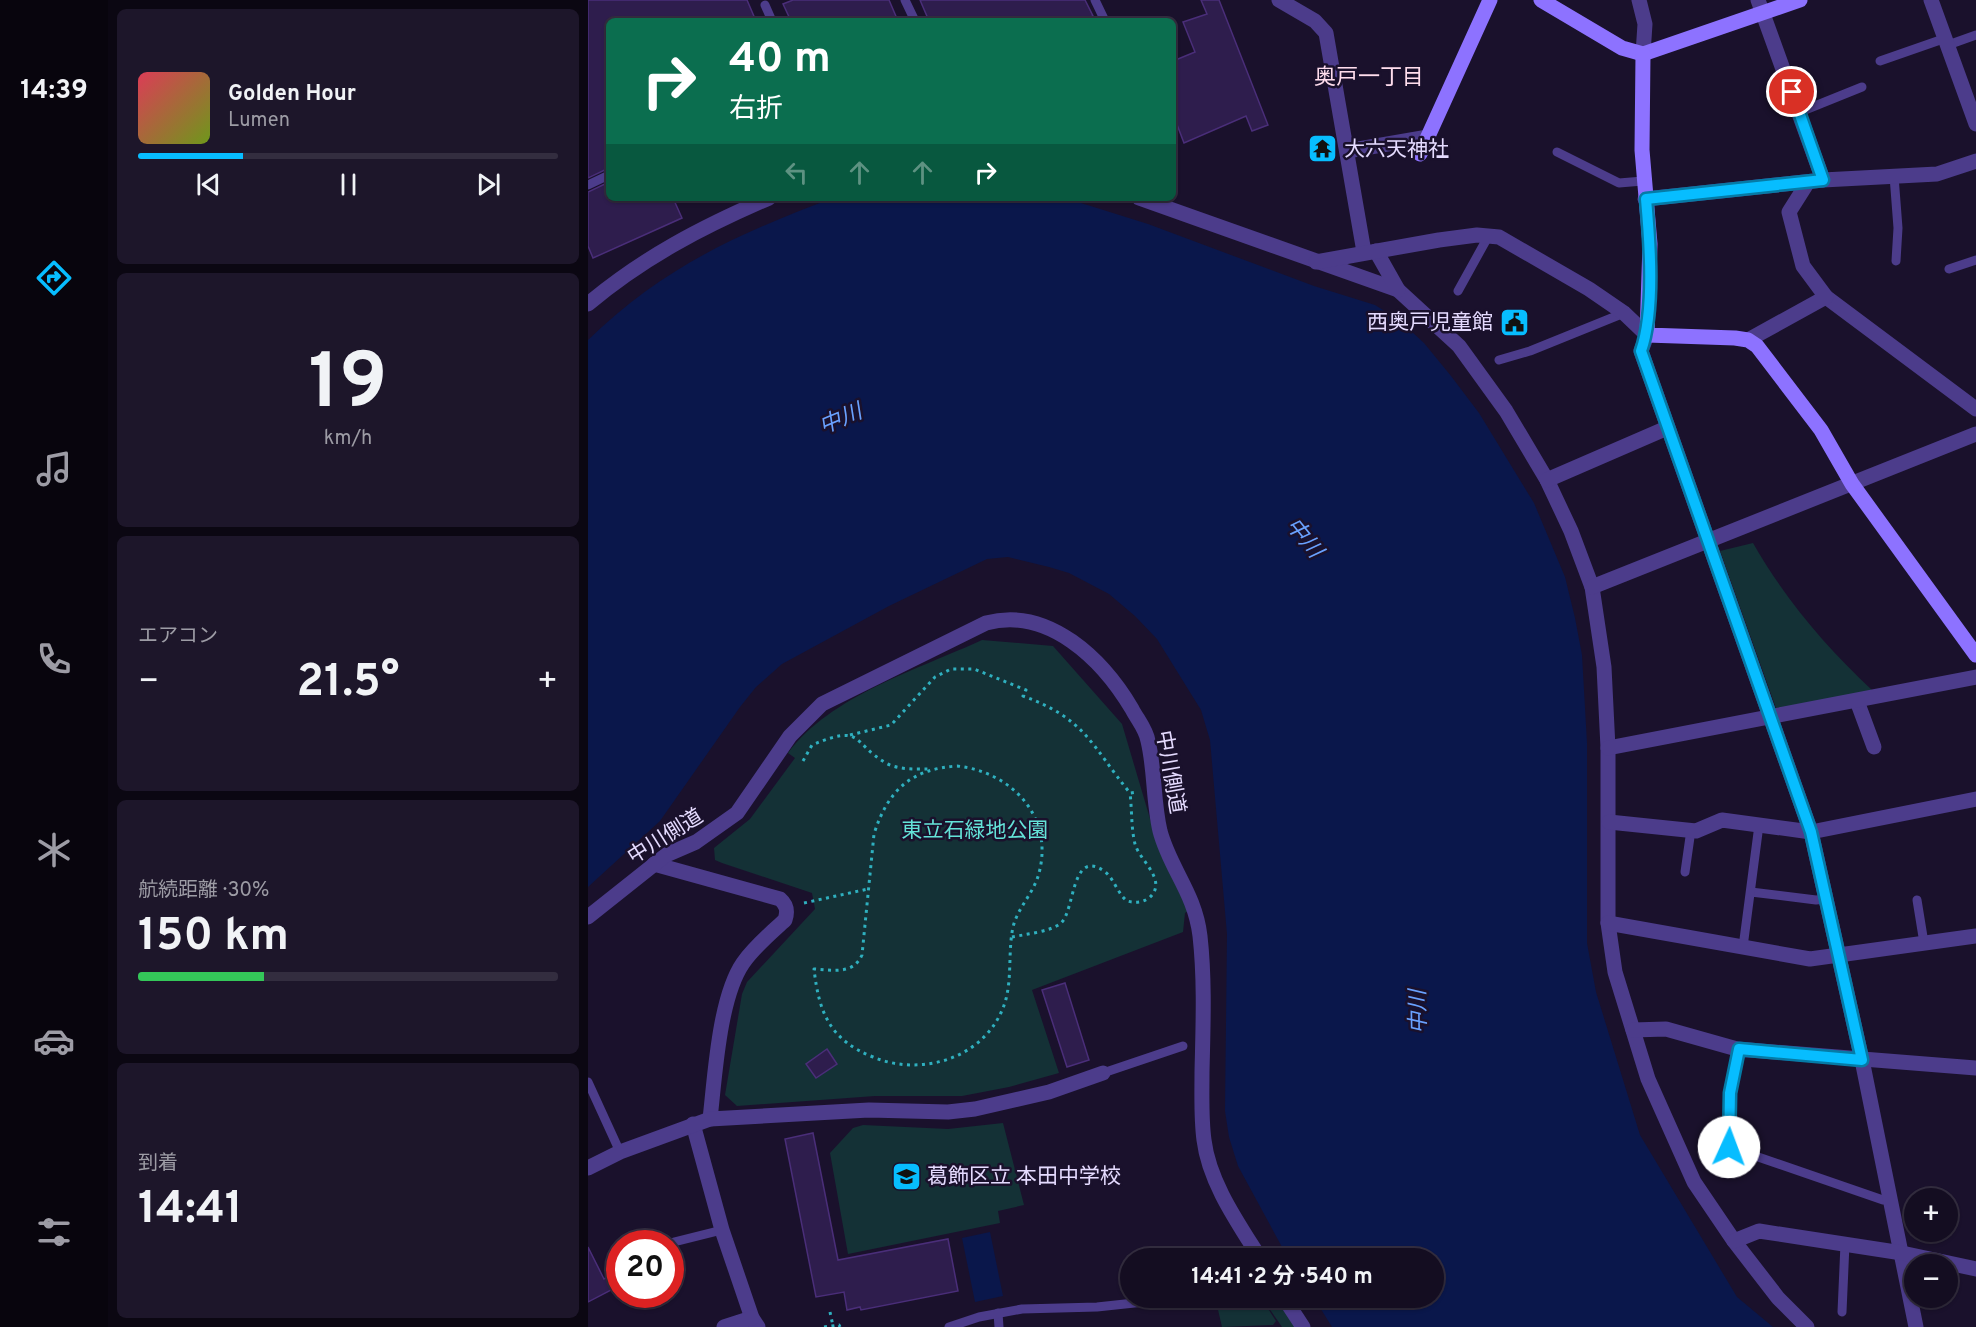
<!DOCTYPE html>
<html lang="ja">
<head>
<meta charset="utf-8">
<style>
  body { margin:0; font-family:Overpass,"Noto Sans JP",sans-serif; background:#1d162a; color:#f1f3f6; height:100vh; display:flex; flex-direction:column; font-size:22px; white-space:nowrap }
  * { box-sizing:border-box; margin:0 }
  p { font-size:20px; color:#9d9ca5 }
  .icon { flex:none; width:33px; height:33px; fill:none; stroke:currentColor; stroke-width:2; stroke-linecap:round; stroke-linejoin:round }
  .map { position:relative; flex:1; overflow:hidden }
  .sheet { display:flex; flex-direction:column; gap:9px; padding:9px; background:#0b0712; width:480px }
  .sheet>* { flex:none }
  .guide { position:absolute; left:18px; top:18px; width:570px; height:183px; border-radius:9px; box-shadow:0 2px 4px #0004,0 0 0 2px #332d3f; background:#0b6e4f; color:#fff; overflow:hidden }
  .fabs { position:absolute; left:1316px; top:1188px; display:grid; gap:12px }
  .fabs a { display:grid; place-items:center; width:54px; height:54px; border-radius:50%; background:#140d21; box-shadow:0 2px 4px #0004,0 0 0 2px #332d3f; font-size:30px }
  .speed { position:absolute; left:18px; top:1230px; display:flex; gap:12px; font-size:30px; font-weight:700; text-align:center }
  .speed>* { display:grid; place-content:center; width:78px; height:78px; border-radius:50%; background:#140d21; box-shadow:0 2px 4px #0004,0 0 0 2px #332d3f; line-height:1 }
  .speed .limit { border:9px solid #d22; background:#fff; color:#111 }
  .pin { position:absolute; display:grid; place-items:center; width:51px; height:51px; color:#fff; margin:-26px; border:3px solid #fff; border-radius:50%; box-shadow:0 2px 6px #0007 }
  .me { position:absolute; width:66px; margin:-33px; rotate:2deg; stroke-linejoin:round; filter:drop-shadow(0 0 4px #0008) }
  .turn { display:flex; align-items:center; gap:21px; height:126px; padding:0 24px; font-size:27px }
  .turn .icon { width:78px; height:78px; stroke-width:2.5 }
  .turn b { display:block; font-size:42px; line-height:51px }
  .lanes { display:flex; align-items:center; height:57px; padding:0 24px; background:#0003; justify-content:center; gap:30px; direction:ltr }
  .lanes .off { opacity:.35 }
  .big { font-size:45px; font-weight:700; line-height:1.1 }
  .sheet .widget { flex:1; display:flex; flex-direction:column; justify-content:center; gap:9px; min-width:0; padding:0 21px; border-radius:9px; background:#1d162a }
  .sheet .dial { align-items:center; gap:0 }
  .dial b { font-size:78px; line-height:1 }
  .song { display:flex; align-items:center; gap:18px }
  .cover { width:72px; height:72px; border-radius:9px; background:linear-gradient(135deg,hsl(350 70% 55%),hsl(80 70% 35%)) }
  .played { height:6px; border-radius:3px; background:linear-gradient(90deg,#07bdff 25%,#332d3f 25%) }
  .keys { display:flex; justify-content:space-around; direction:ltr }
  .heat { display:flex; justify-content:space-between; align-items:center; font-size:33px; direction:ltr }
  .charge { height:9px; border-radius:4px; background:linear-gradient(90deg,#34c759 30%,#332d3f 0) }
  .trip { position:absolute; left:532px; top:1248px; width:324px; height:60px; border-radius:30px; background:#140d21; box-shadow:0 2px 4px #0004,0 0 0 2px #332d3f; font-weight:700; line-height:60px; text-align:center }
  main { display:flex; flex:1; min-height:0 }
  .dock { display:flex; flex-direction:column; width:108px; justify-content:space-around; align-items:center; background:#08050d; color:#9d9ca5 }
  .dock .icon { width:42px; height:42px }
  .dock .active { color:#07bdff }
  .dock b { font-size:27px; color:#f1f3f6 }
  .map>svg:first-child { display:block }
</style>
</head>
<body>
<main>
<nav class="dock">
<b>14:39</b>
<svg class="icon active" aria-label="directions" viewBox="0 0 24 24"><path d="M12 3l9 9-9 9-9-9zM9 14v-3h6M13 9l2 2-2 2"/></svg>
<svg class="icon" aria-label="music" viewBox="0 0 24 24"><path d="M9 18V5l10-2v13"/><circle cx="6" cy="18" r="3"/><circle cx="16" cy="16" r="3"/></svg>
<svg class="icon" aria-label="phone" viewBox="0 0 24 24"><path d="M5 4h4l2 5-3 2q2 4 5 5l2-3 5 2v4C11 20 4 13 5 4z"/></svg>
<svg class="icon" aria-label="climate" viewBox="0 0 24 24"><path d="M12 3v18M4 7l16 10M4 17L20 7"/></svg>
<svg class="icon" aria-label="car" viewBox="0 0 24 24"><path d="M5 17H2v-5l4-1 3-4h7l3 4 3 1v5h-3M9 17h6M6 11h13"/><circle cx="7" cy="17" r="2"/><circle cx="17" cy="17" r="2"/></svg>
<svg class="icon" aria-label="filters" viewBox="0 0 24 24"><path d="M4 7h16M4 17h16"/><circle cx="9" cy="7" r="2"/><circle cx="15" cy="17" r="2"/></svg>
</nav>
<section class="sheet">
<div class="widget">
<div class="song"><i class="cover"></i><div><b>Golden Hour</b><p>Lumen</p></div></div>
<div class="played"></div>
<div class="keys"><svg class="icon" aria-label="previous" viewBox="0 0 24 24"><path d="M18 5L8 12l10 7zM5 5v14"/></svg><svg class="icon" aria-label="pause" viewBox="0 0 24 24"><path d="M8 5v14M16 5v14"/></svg><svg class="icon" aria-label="next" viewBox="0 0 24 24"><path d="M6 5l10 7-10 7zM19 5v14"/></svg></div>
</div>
<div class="widget dial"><b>19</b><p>km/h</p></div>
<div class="widget"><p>エアコン</p>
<div class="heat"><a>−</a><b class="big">21.5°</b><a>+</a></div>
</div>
<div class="widget"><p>航続距離 · 30%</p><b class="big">150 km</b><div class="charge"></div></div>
<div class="widget"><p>到着</p><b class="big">14:41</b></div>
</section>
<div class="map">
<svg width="1388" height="1327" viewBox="0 0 1388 1327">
  <rect width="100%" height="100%" fill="#1a112c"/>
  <g fill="#143136">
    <path d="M1165,543C1197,599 1237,646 1285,691L1189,711L1132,551Z"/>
    <path d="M394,640L465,646L534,724L571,849L600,911L597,913L595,932L444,990L471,1073L421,1087L374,1096H287L149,1106L137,1095L154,994L159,982L227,909L224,893L134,863L127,860L126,848L162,819L207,758L200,753C242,696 331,669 394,640Z"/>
    <polygon points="415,1123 436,1205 410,1211 412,1223 260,1254 242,1153 265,1128 275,1125 360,1129"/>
    <polygon points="657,1298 673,1298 688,1321 685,1325 634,1327 628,1301"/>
    <polygon points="674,1298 690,1298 710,1327 694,1327"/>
  </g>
  <g fill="#0a174b">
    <path d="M245,198H477L560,224L726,286L787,305L811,320L836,343L863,376L891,413L946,503L977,577L987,618L994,655L999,743V943L1008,992L1052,1135L1149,1297L1185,1327H744L726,1298H846V1258H700L650,1166L641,1137L637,1111L639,934L622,740L613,710L569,639L547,616L521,594L481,573L461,567L420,557L399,559L301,606L194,664L168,687L152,707L72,821L0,887V340C74,268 149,234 245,198Z"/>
    <polygon points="402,1232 415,1296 387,1302 374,1238"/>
  </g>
  <g fill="#2e1d4d" stroke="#4a2e79" stroke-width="1.5">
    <polygon points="0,0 159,0 168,21 21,21 21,168 0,178"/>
    <polygon points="205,0 301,0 310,21 203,21 195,4"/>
    <polygon points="332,0 497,0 505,16 494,21 341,21"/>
    <polygon points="613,0 631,0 680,125 664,131 658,116 596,143 585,114 585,61 607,52 595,22 619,14"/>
    <polygon points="21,182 21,198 85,198 94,218 5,258 0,246 0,192"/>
    <polygon points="477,983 501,1060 479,1067 454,990"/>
    <polygon points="239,1049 249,1064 228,1078 218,1064"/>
    <polygon points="225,1133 250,1260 360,1239 370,1291 273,1310 272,1307 259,1310 256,1292 228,1297 197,1139"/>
    <polygon points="0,1247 16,1279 21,1276 27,1288 0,1302"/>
  </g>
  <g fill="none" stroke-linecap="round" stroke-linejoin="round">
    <g stroke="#2fb0bf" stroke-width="3" stroke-dasharray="3 4.5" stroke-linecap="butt">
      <path d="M262,735L303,725L347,677L363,669H386L438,690L435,696C498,719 503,745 542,793"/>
      <path d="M215,761L224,745C276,723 263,743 298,763C310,770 327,769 340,769"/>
      <path d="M369,766C424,772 466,817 451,873C446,893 430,907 425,927C420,951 424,975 418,999C402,1057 335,1078 285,1057C242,1040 231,1013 226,969C245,970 265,975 274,955L286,834C300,790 323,769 369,766Z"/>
      <polyline points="216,903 280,889"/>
      <path d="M424,937C438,934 462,932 473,923C487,911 483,848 516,871C526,878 529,893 539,901C547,903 554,903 561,898C581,881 551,860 547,844C543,828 544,809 542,793L550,792"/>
      <polyline points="242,1312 245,1326"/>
      <polyline points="236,1327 251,1325 252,1327"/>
    </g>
    <g stroke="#4c3c8b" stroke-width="9">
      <polyline points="317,0 327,21"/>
      <polyline points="507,0 517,21"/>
      <polyline points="177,5 184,21"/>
      <polyline points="1360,45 1388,35"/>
      <polyline points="1292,61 1358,38"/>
      <polyline points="1212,112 1274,87"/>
      <polyline points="969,152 1031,183 1055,181"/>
      <polyline points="1306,176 1310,228 1308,261"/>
      <polyline points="0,185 21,175"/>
      <polyline points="1361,269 1388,260"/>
      <polyline points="870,291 901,235"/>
      <polyline points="911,360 942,351 1036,313"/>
      <polyline points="1097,872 1103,830"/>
      <polyline points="1163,892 1228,900 1238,899"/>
      <polyline points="1329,900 1336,943"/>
      <polyline points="1155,947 1171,825"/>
      <polyline points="1151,1049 1142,1093 1141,1147 1295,1200 1301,1199"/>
      <polyline points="515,1073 595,1046"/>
      <polyline points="0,1082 32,1152"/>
      <polyline points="82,1246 86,1242 134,1230"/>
      <polyline points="1254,1312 1257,1244"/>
      <polyline points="410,1313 411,1327"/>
      <polyline points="361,1327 391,1317 434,1309 509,1307 593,1298"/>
    </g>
    <g stroke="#4c3c8b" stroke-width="15">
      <polyline points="691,0 727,21 738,33 776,252"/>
      <polyline points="1051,0 1057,24 1055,54"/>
      <polyline points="1170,0 1235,180"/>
      <polyline points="1343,0 1388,124"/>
      <polyline points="759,151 840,137"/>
      <polyline points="551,198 810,290 871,346 918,411 959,480 983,531 1004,587 1016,667 1020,748 1020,923 1027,972 1060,1079 1106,1182 1146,1241 1190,1298 1219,1327"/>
      <polyline points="1057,199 1235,180 1349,174 1388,161"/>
      <polyline points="788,251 810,290"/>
      <polyline points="728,262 851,240 889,235 911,237 1001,289 1036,313 1059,335 1053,351 1223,832 1274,1060 1328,1327"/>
      <polyline points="1238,297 1388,409"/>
      <path d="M0,304C56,257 114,227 181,198"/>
      <polyline points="1160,340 1238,297 1215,266 1201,212 1220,182"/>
      <polyline points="959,480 1079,428"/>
      <polyline points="1004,587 1388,434"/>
      <polyline points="1269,701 1286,747"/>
      <polyline points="1020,748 1388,677"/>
      <polyline points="1021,822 1108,831 1134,820 1223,832 1388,799"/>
      <path d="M66,864L192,899C199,905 200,911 197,920C183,933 166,947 155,963C131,998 127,1076 122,1119"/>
      <path d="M0,917L78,855L108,842L149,813L202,736L234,704L398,623C461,606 515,660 544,709C549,719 558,729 560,741C567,770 565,801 572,831C582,869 607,893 612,936C617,981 615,1027 614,1072C614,1095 613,1118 616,1140C621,1182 650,1223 672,1258"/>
      <polyline points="1020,923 1222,959 1388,936"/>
      <polyline points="1045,1030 1078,1029 1149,1049 1388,1068"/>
      <polyline points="105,1124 134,1230 164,1318 170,1327"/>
      <polyline points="0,1168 32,1152 122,1119 281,1110 360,1112 387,1109 461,1092 515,1073"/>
      <polyline points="1146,1241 1171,1231 1314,1253 1388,1269"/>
      <polyline points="696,1298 715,1327"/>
      <polyline points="136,1327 164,1318"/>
    </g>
    <g stroke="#8d72ff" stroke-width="15">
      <polyline points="953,0 1034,48 1055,54 1212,0"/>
      <polyline points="1055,54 1054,150 1062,244 1059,335 1147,338 1160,340 1169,346 1233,430 1264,484 1388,655"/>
      <polyline points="832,154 902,0"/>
    </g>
  </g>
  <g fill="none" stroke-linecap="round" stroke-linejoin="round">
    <defs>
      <path id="route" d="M1141,1147L1142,1093L1151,1049L1274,1060L1223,832L1053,351C1067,310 1062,243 1058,199L1235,180L1204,92"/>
    </defs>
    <use href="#route" stroke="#057ba6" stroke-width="15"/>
    <use href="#route" stroke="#07bdff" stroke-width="10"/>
  </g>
  <defs>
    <symbol id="temple-square" viewBox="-11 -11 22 22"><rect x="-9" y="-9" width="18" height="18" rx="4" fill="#07bdff" stroke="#1a112c"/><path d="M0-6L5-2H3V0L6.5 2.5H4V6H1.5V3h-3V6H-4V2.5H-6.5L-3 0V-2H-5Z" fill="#111"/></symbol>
    <symbol id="civic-square" viewBox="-11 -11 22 22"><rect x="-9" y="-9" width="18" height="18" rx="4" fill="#07bdff" stroke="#1a112c"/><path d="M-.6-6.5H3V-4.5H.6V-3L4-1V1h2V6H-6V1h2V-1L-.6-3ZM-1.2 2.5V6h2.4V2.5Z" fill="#111"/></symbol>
    <symbol id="school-square" viewBox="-11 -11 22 22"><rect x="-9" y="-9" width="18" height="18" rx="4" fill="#07bdff" stroke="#1a112c"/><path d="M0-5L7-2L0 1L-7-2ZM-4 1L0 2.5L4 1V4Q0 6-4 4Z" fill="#111"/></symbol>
  </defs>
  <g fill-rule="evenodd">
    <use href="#temple-square" x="718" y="132" width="33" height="33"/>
    <use href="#civic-square" x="910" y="306" width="33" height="33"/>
    <use href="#school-square" x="302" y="1160" width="33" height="33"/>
  </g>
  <g text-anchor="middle" stroke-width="5" stroke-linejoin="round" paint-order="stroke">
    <g font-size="21" fill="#e5dbff" stroke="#1a112c" text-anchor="start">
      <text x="756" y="156">大六天神社</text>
      <text x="905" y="329" text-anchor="end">西奥戸児童館</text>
      <text x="339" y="1183">葛飾区立 本田中学校</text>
    </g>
    <g font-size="21" fill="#e5dbff" stroke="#1a112c">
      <text transform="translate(583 772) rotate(80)" y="7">中川側道</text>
      <text transform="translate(77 836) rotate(-32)" y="7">中川側道</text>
    </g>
    <g font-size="21" fill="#64e2d8" stroke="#1a112c">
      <text x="387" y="837">東立石緑地公園</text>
    </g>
    <g font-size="22" fill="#ffdded" stroke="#1a112c">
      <text x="781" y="84">奥戸一丁目</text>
    </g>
    <g font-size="22" font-style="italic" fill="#69a1ff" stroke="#1a112c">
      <text transform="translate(252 418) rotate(-23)" y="8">中川</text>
      <text transform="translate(717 537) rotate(51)" y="8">中川</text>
      <text transform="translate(829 1012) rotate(-91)" y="8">中川</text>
    </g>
  </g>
</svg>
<div class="fabs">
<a>+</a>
<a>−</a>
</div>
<div class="speed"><div class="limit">20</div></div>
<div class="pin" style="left:1204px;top:92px;background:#d93025"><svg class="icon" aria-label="arrive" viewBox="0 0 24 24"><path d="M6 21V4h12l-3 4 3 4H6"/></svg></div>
<svg class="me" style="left:1141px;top:1147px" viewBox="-20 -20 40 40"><circle r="19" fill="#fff"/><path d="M0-13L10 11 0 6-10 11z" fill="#07bdff"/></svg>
<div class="trip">14:41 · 2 分 · 540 m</div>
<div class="guide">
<div class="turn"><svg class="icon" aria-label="right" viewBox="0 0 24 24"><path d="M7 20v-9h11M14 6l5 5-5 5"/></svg><div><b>40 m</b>右折</div></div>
<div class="lanes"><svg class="icon off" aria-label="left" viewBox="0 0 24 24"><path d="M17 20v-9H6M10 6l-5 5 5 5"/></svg><svg class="icon off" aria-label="ahead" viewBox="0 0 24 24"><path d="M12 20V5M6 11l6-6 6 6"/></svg><svg class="icon off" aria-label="ahead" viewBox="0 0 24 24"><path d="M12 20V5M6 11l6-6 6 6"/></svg><svg class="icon" aria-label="right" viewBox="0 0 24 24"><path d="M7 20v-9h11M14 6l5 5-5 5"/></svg></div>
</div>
</div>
</main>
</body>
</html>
